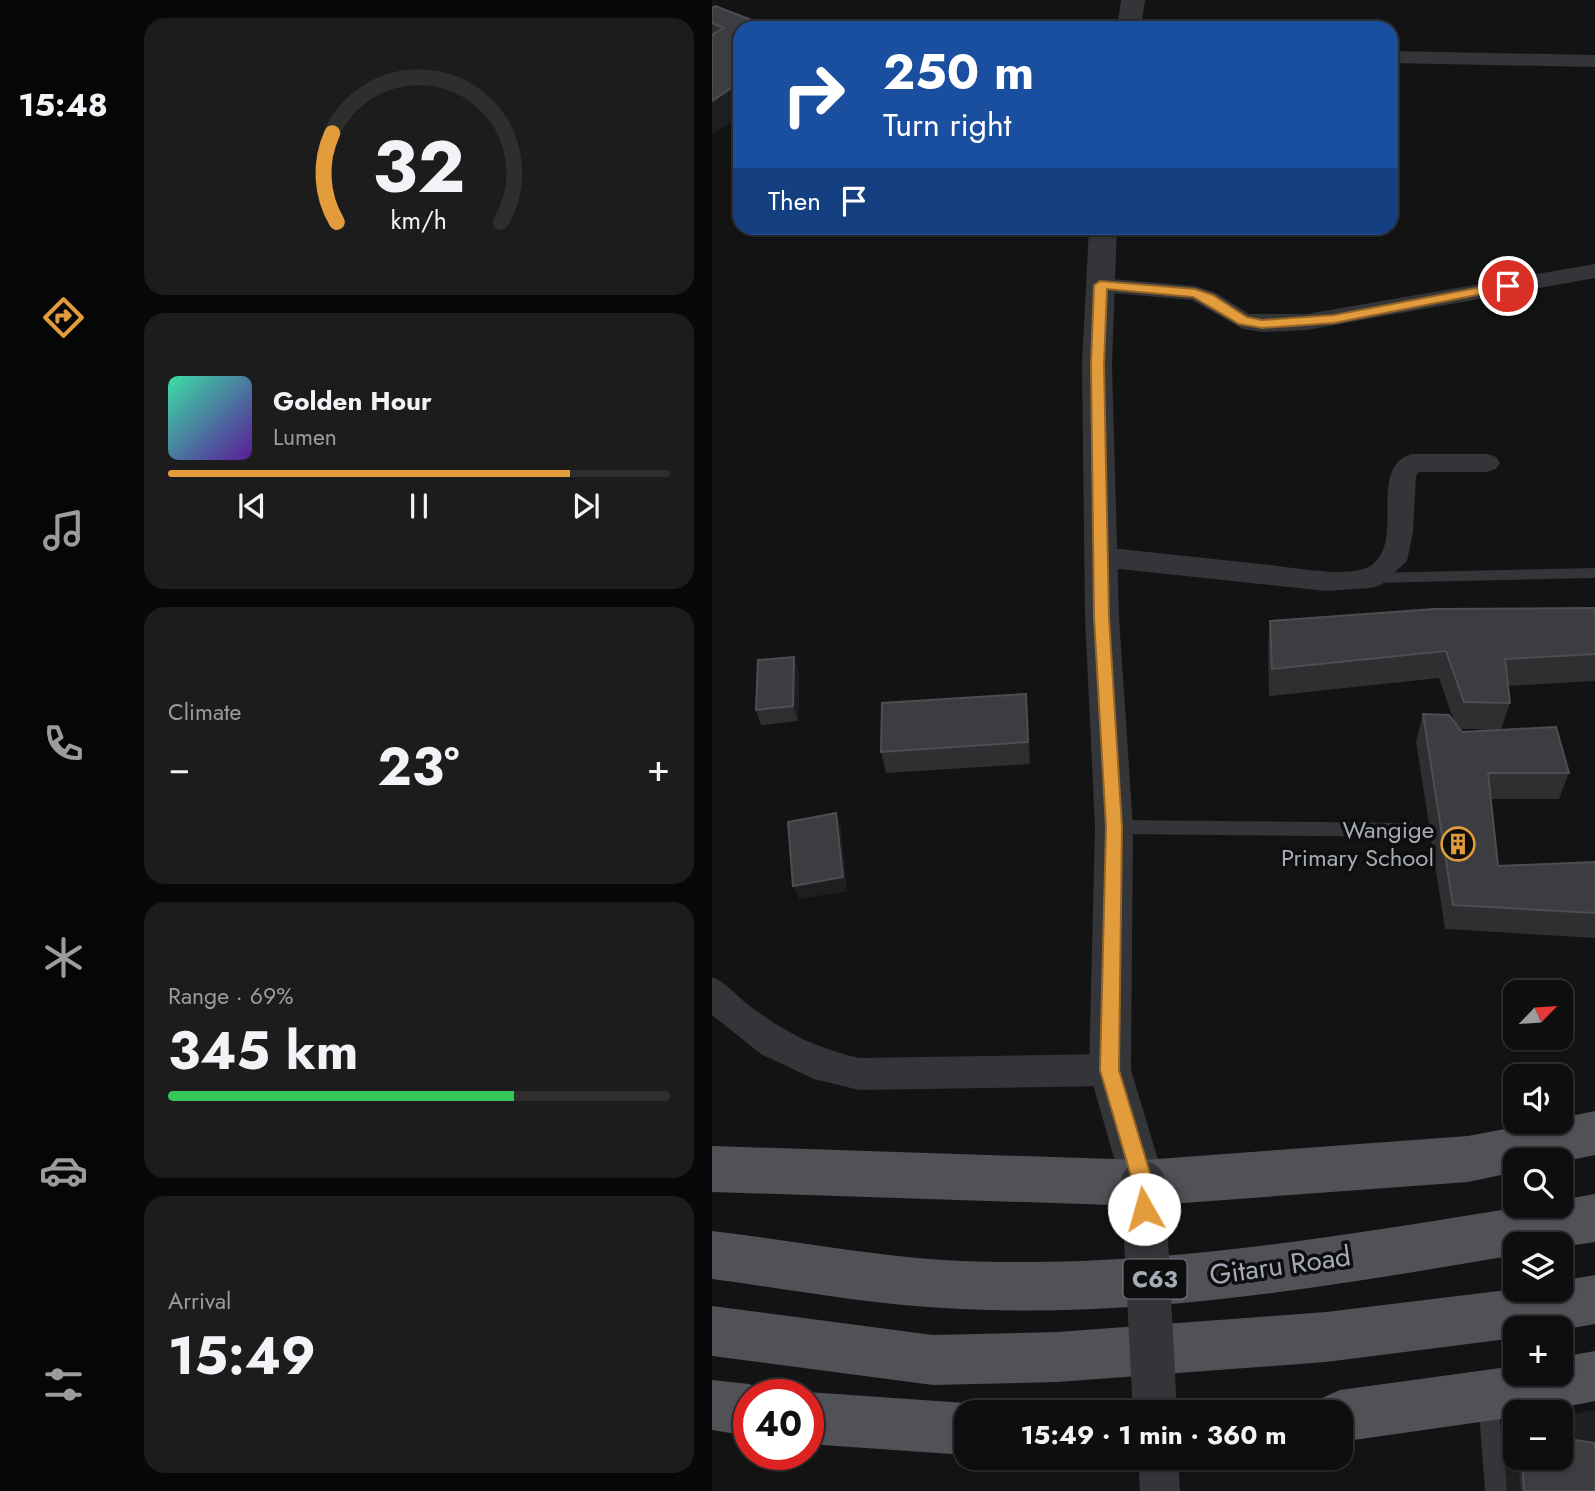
<!DOCTYPE html>
<html lang="en">
<head>
<meta charset="utf-8">
<style>
  body { margin:0; font-family:Jost,sans-serif; background:#1c1c1d; color:#f1f3f6; height:100vh; display:flex; flex-direction:column; font-size:26px; white-space:nowrap }
  * { box-sizing:border-box; margin:0 }
  p { font-size:23px; color:#9b9c9e }
  .icon { flex:none; width:38px; height:38px; fill:none; stroke:currentColor; stroke-width:2; stroke-linecap:round; stroke-linejoin:round }
  .map { position:relative; flex:1; overflow:hidden }
  .drawer { display:flex; flex-direction:column; gap:18px; padding:18px; background:#080808; width:586px }
  .drawer>* { flex:none }
  .hud { position:absolute; left:21px; top:21px; width:665px; height:214px; border-radius:21px; box-shadow:0 2px 5px #0004,0 0 0 2px #2e2e2f; background:#1a4fa0; color:#fff; overflow:hidden }
  .needle { width:46px; rotate:65deg }
  .controls { position:absolute; left:791px; top:980px; display:grid; gap:14px }
  .controls a { display:grid; place-items:center; width:70px; height:70px; border-radius:14px; background:#0e0e0f; box-shadow:0 2px 5px #0004,0 0 0 2px #2e2e2f; font-size:35px }
  .speed { position:absolute; left:21px; top:1379px; display:flex; gap:14px; font-size:35px; font-weight:700; text-align:center }
  .speed>* { display:grid; place-content:center; width:91px; height:91px; border-radius:50%; background:#0e0e0f; box-shadow:0 2px 5px #0004,0 0 0 2px #2e2e2f; line-height:1 }
  .speed .limit { border:10px solid #d22; background:#fff; color:#111 }
  .pin { position:absolute; display:grid; place-items:center; width:60px; height:60px; color:#fff; margin:-30px; border:4px solid #fff; border-radius:50%; box-shadow:0 2px 7px #0007 }
  .me { position:absolute; width:77px; margin:-38px; rotate:353deg; stroke-linejoin:round; filter:drop-shadow(0 0 5px #0008) }
  .turn { display:flex; align-items:center; gap:24px; height:147px; padding:0 35px; font-size:32px }
  .turn .icon { width:91px; height:91px; stroke-width:2.5 }
  .turn b { display:block; font-size:49px; line-height:60px }
  .then { display:flex; align-items:center; height:66px; padding:0 35px; background:#0003; gap:14px; font-size:26px }
  .big { font-size:52px; font-weight:700; line-height:1.1 }
  .drawer .tile { flex:1; display:flex; flex-direction:column; justify-content:center; gap:10px; min-width:0; padding:0 24px; border-radius:21px; background:#1c1c1d }
  .drawer .dial { align-items:center; gap:0 }
  .dial svg { height:182px; overflow:visible; fill:none; stroke:#2e2e2f; stroke-width:7; stroke-linecap:round; text-anchor:middle }
  .dial text { fill:#f1f3f6; stroke:none }
  .song { display:flex; align-items:center; gap:21px }
  .cover { width:84px; height:84px; border-radius:10px; background:linear-gradient(135deg,hsl(160 70% 55%),hsl(270 70% 35%)) }
  .played { height:7px; border-radius:4px; background:linear-gradient(90deg,#e39c3c 80%,#2e2e2f 80%) }
  .keys { display:flex; justify-content:space-around; direction:ltr }
  .heat { display:flex; justify-content:space-between; align-items:center; font-size:38px; direction:ltr }
  .charge { height:10px; border-radius:5px; background:linear-gradient(90deg,#34c759 69%,#2e2e2f 0) }
  .trip { position:absolute; left:242px; top:1400px; width:399px; height:70px; border-radius:21px; background:#0e0e0f; box-shadow:0 2px 5px #0004,0 0 0 2px #2e2e2f; font-weight:700; line-height:70px; text-align:center }
  main { display:flex; flex:1; min-height:0 }
  .menu { display:flex; flex-direction:column; width:126px; justify-content:space-around; align-items:center; background:#060606; color:#9b9c9e }
  .menu .icon { width:49px; height:49px }
  .menu .selected { color:#e39c3c }
  .menu b { font-size:32px; color:#f1f3f6 }
  .map>svg:first-child { display:block }
</style>
</head>
<body>
<main>
<nav class="menu">
<b>15:48</b>
<svg class="icon selected" aria-label="directions" viewBox="0 0 24 24"><path d="M12 3l9 9-9 9-9-9zM9 14v-3h6M13 9l2 2-2 2"/></svg>
<svg class="icon" aria-label="music" viewBox="0 0 24 24"><path d="M9 18V5l10-2v13"/><circle cx="6" cy="18" r="3"/><circle cx="16" cy="16" r="3"/></svg>
<svg class="icon" aria-label="phone" viewBox="0 0 24 24"><path d="M5 4h4l2 5-3 2q2 4 5 5l2-3 5 2v4C11 20 4 13 5 4z"/></svg>
<svg class="icon" aria-label="climate" viewBox="0 0 24 24"><path d="M12 3v18M4 7l16 10M4 17L20 7"/></svg>
<svg class="icon" aria-label="car" viewBox="0 0 24 24"><path d="M5 17H2v-5l4-1 3-4h7l3 4 3 1v5h-3M9 17h6M6 11h13"/><circle cx="7" cy="17" r="2"/><circle cx="17" cy="17" r="2"/></svg>
<svg class="icon" aria-label="filters" viewBox="0 0 24 24"><path d="M4 7h16M4 17h16"/><circle cx="9" cy="7" r="2"/><circle cx="15" cy="17" r="2"/></svg>
</nav>
<section class="drawer">
<div class="tile dial"><svg viewBox="0 0 100 80">
<path d="M14 69A42 42 0 1 1 86 69"/>
<path d="M14 69A42 42 0 0 1 12 30" stroke="#e39c3c"/>
<text x="50" y="56" font-size="32" font-weight="700">32</text>
<text x="50" y="72" font-size="11">km/h</text>
</svg></div>
<div class="tile">
<div class="song"><i class="cover"></i><div><b>Golden Hour</b><p>Lumen</p></div></div>
<div class="played"></div>
<div class="keys"><svg class="icon" aria-label="previous" viewBox="0 0 24 24"><path d="M18 5L8 12l10 7zM5 5v14"/></svg><svg class="icon" aria-label="pause" viewBox="0 0 24 24"><path d="M8 5v14M16 5v14"/></svg><svg class="icon" aria-label="next" viewBox="0 0 24 24"><path d="M6 5l10 7-10 7zM19 5v14"/></svg></div>
</div>
<div class="tile"><p>Climate</p>
<div class="heat"><a>−</a><b class="big">23°</b><a>+</a></div>
</div>
<div class="tile"><p>Range · 69%</p><b class="big">345 km</b><div class="charge"></div></div>
<div class="tile"><p>Arrival</p><b class="big">15:49</b></div>
</section>
<div class="map">
<svg width="883" height="1491" viewBox="0 0 883 1491">
  <rect width="100%" height="100%" fill="#131314"/>
  <polygon fill="#1f1f21" points="883,1410 883,1491 784,1491 781,1458 796,1424 803,1423 803,1458 849,1458 849,1416"/>
  <g fill="none" stroke-linecap="round" stroke-linejoin="round">
    <g fill="#343539" fill-rule="evenodd">
      <polygon points="883,568 883,578 659,583 652,578 659,573"/>
      <polygon points="402,820 698,823 704,825 706,830 704,835 698,837 402,834 396,832 394,827 396,822"/>
      <polygon points="776,1389 783,1392 786,1399 795,1491 773,1491 766,1399 769,1392"/>
    </g>
    <g fill="#343539" fill-rule="evenodd">
      <polygon points="679,51 883,55 883,67 679,63"/>
      <polygon points="883,264 883,278 595,330 550,332 531,329 480,300 388,292 380,290 376,285 380,280 388,278 483,286 504,293 537,314 595,314"/>
      <path d="M700,454H775L784,457L788,463L784,469L775,472H707L704,476L701,532L695,561L669,585L659,588L614,591L389,567L379,564L376,557L379,550L389,547C445,553 502,559 558,565C583,568 632,577 654,568C698,548 652,468 700,454Z"/>
      <path d="M0,977C16,983 25,997 39,1007C76,1034 102,1047 147,1058L398,1054L410,1059L415,1070L410,1081L398,1086L147,1090L102,1079L49,1054L0,1015Z"/>
      <polygon points="426,1458 466,1458 468,1491 428,1491"/>
    </g>
    <g fill="#343539" fill-rule="evenodd">
      <polygon points="409,0 433,0 429,28 405,28"/>
      <polygon points="377,228 405,228 400,364 407,617 421,827 419,1070 453,1183 447,1199 431,1205 415,1199 409,1183 377,1070 383,827 373,617 370,364"/>
    </g>
    <g fill="#505258" fill-rule="evenodd">
      <polygon points="883,1111 883,1155 849,1162 803,1160 803,1172 756,1182 431,1206 0,1192 0,1146 431,1160 756,1136 829,1122 849,1122 849,1118"/>
      <path d="M883,1194V1242L849,1247V1244H803V1255C616,1287 421,1320 231,1308C154,1304 76,1289 0,1279V1231C76,1240 154,1255 231,1260C425,1271 623,1237 814,1206H849V1200Z"/>
      <polygon points="883,1275 883,1324 849,1330 803,1328 803,1338 614,1362 346,1382 221,1385 0,1356 0,1306 221,1335 346,1332 614,1312 803,1289 849,1290 849,1281"/>
      <polygon points="883,1351 883,1401 827,1412 803,1412 803,1417 628,1442 628,1412 604,1412 610,1398 628,1390 803,1366 803,1374 849,1374 849,1357"/>
      <polygon points="0,1380 37,1384 55,1392 56,1395 37,1395 37,1436 0,1430"/>
      <polygon points="96,1392 254,1403 273,1412 254,1412 254,1455 96,1444 96,1395 90,1395"/>
    </g>
    <polyline stroke="#343539" stroke-width="44" points="431,1183 443,1412"/>
  </g>
  <g fill="#2f2f32" fill-rule="evenodd">
    <polygon points="0,8 60,28 0,135"/>
    <path d="M883,608V681L796,686L798,703L789,730L857,773L847,799H778L786,866L883,862V938L733,929L704,741L711,714L742,721L727,678L557,696L556,648L558,621ZM748,729H759L782,730L750,732Z"/>
    <polygon points="87,672 86,721 49,725 44,710"/>
    <polygon points="316,715 318,764 174,773 169,752"/>
    <polygon points="806,1458 849,1458 883,1491 809,1491"/>
  </g>
  <g fill="#1e1e20">
    <polygon points="28,82 28,116 0,135 0,101"/>
    <polygon points="82,657 87,672 86,721 81,706"/>
    <polygon points="314,694 316,715 318,764 316,742"/>
    <polygon points="124,813 129,827 135,891 87,899 81,886"/>
  </g>
  <g fill="#3c3d40" stroke="#4c4e52" stroke-width="2">
    <polygon points="3,6 60,28 28,28 28,82 0,101 0,35 12,28 0,23 0,8"/>
    <polygon points="883,608 883,654 793,659 798,703 752,702 734,651 560,669 558,621 722,609"/>
    <polygon points="82,657 81,706 44,710 46,660"/>
    <polygon points="314,694 316,742 169,752 170,703"/>
    <polygon points="711,714 737,715 750,732 844,727 857,773 776,773 786,866 883,862 883,913 741,905"/>
    <polygon points="124,813 131,877 81,886 76,822"/>
    <polygon points="849,1438 883,1443 883,1491 812,1491 810,1458 849,1458"/>
  </g>
  <polygon fill="#e39c3c" stroke="#946527" stroke-width="2" points="388,281 483,289 501,295 535,317 550,320 622,315 796,282 802,286 796,289 622,323 550,328 527,324 481,297 395,289 392,364 397,617 410,827 407,1070 441,1183 442,1209 439,1216 432,1219 425,1216 421,1183 388,1070 394,827 382,617 379,364 382,285"/>
  <defs>
    <symbol id="building-ring" viewBox="-11 -11 22 22"><circle r="9.5" fill="#0e0e0f" stroke="#e39c3c" stroke-width="1.5"/><path d="M-4-6H4V6H1V3H-1V6H-4ZM-2.5-4.3h1.7v1.8h-1.7ZM.8-4.3h1.7v1.8H.8ZM-2.5-1h1.7V.8h-1.7ZM.8-1h1.7V.8H.8Z" fill="#e39c3c"/></symbol>
  </defs>
  <g fill-rule="evenodd">
    <use href="#building-ring" x="727" y="825" width="38" height="38"/>
  </g>
  <g text-anchor="middle" stroke-width="7" stroke-linejoin="round" paint-order="stroke">
    <rect fill="#0e0e0f" stroke="#787c82" stroke-width="2" x="411.5" y="1259.5" width="63" height="39" rx="5"/>
    <g font-size="23" font-weight="bold" fill="#a5abb4">
      <text x="443" y="1287">C63</text>
    </g>
    <g font-size="24" fill="#a5abb4" stroke="#0e0e0f" text-anchor="end">
      <text x="722" y="838">Wangige<tspan x="722" dy="28">Primary School</tspan></text>
    </g>
    <g font-size="28" fill="#a5abb4" stroke="#0e0e0f">
      <text transform="translate(568 1265) rotate(-8)" y="10">Gitaru Road</text>
    </g>
  </g>
</svg>
<div class="controls">
<a><svg class="needle" viewBox="-14 -14 28 28"><path d="M0-13l5 13h-10z" fill="#e53935"/><path d="M0 13l5-13h-10z" fill="#9b9c9e"/></svg></a>
<a><svg class="icon" aria-label="sound" viewBox="0 0 24 24"><path d="M4 9h4l5-4v14l-5-4H4zM17 9q2 3 0 6"/></svg></a>
<a><svg class="icon" aria-label="search" viewBox="0 0 24 24"><circle cx="10" cy="10" r="6"/><path d="M15 15l6 6"/></svg></a>
<a><svg class="icon" aria-label="layers" viewBox="0 0 24 24"><path d="M12 4l9 5-9 5-9-5zM3 14l9 5 9-5"/></svg></a>
<a>+</a>
<a>−</a>
</div>
<div class="speed"><div class="limit">40</div></div>
<div class="pin" style="left:796px;top:286px;background:#d93025"><svg class="icon" aria-label="arrive" viewBox="0 0 24 24"><path d="M6 21V4h12l-3 4 3 4H6"/></svg></div>
<svg class="me" style="left:432px;top:1209px" viewBox="-20 -20 40 40"><circle r="19" fill="#fff"/><path d="M0-13L10 11 0 6-10 11z" fill="#e39c3c"/></svg>
<div class="trip">15:49 · 1 min · 360 m</div>
<div class="hud">
<div class="turn"><svg class="icon" aria-label="right" viewBox="0 0 24 24"><path d="M7 20v-9h11M14 6l5 5-5 5"/></svg><div><b>250 m</b>Turn right</div></div>
<div class="then">Then<svg class="icon" aria-label="arrive" viewBox="0 0 24 24"><path d="M6 21V4h12l-3 4 3 4H6"/></svg></div>
</div>
</div>
</main>
</body>
</html>
